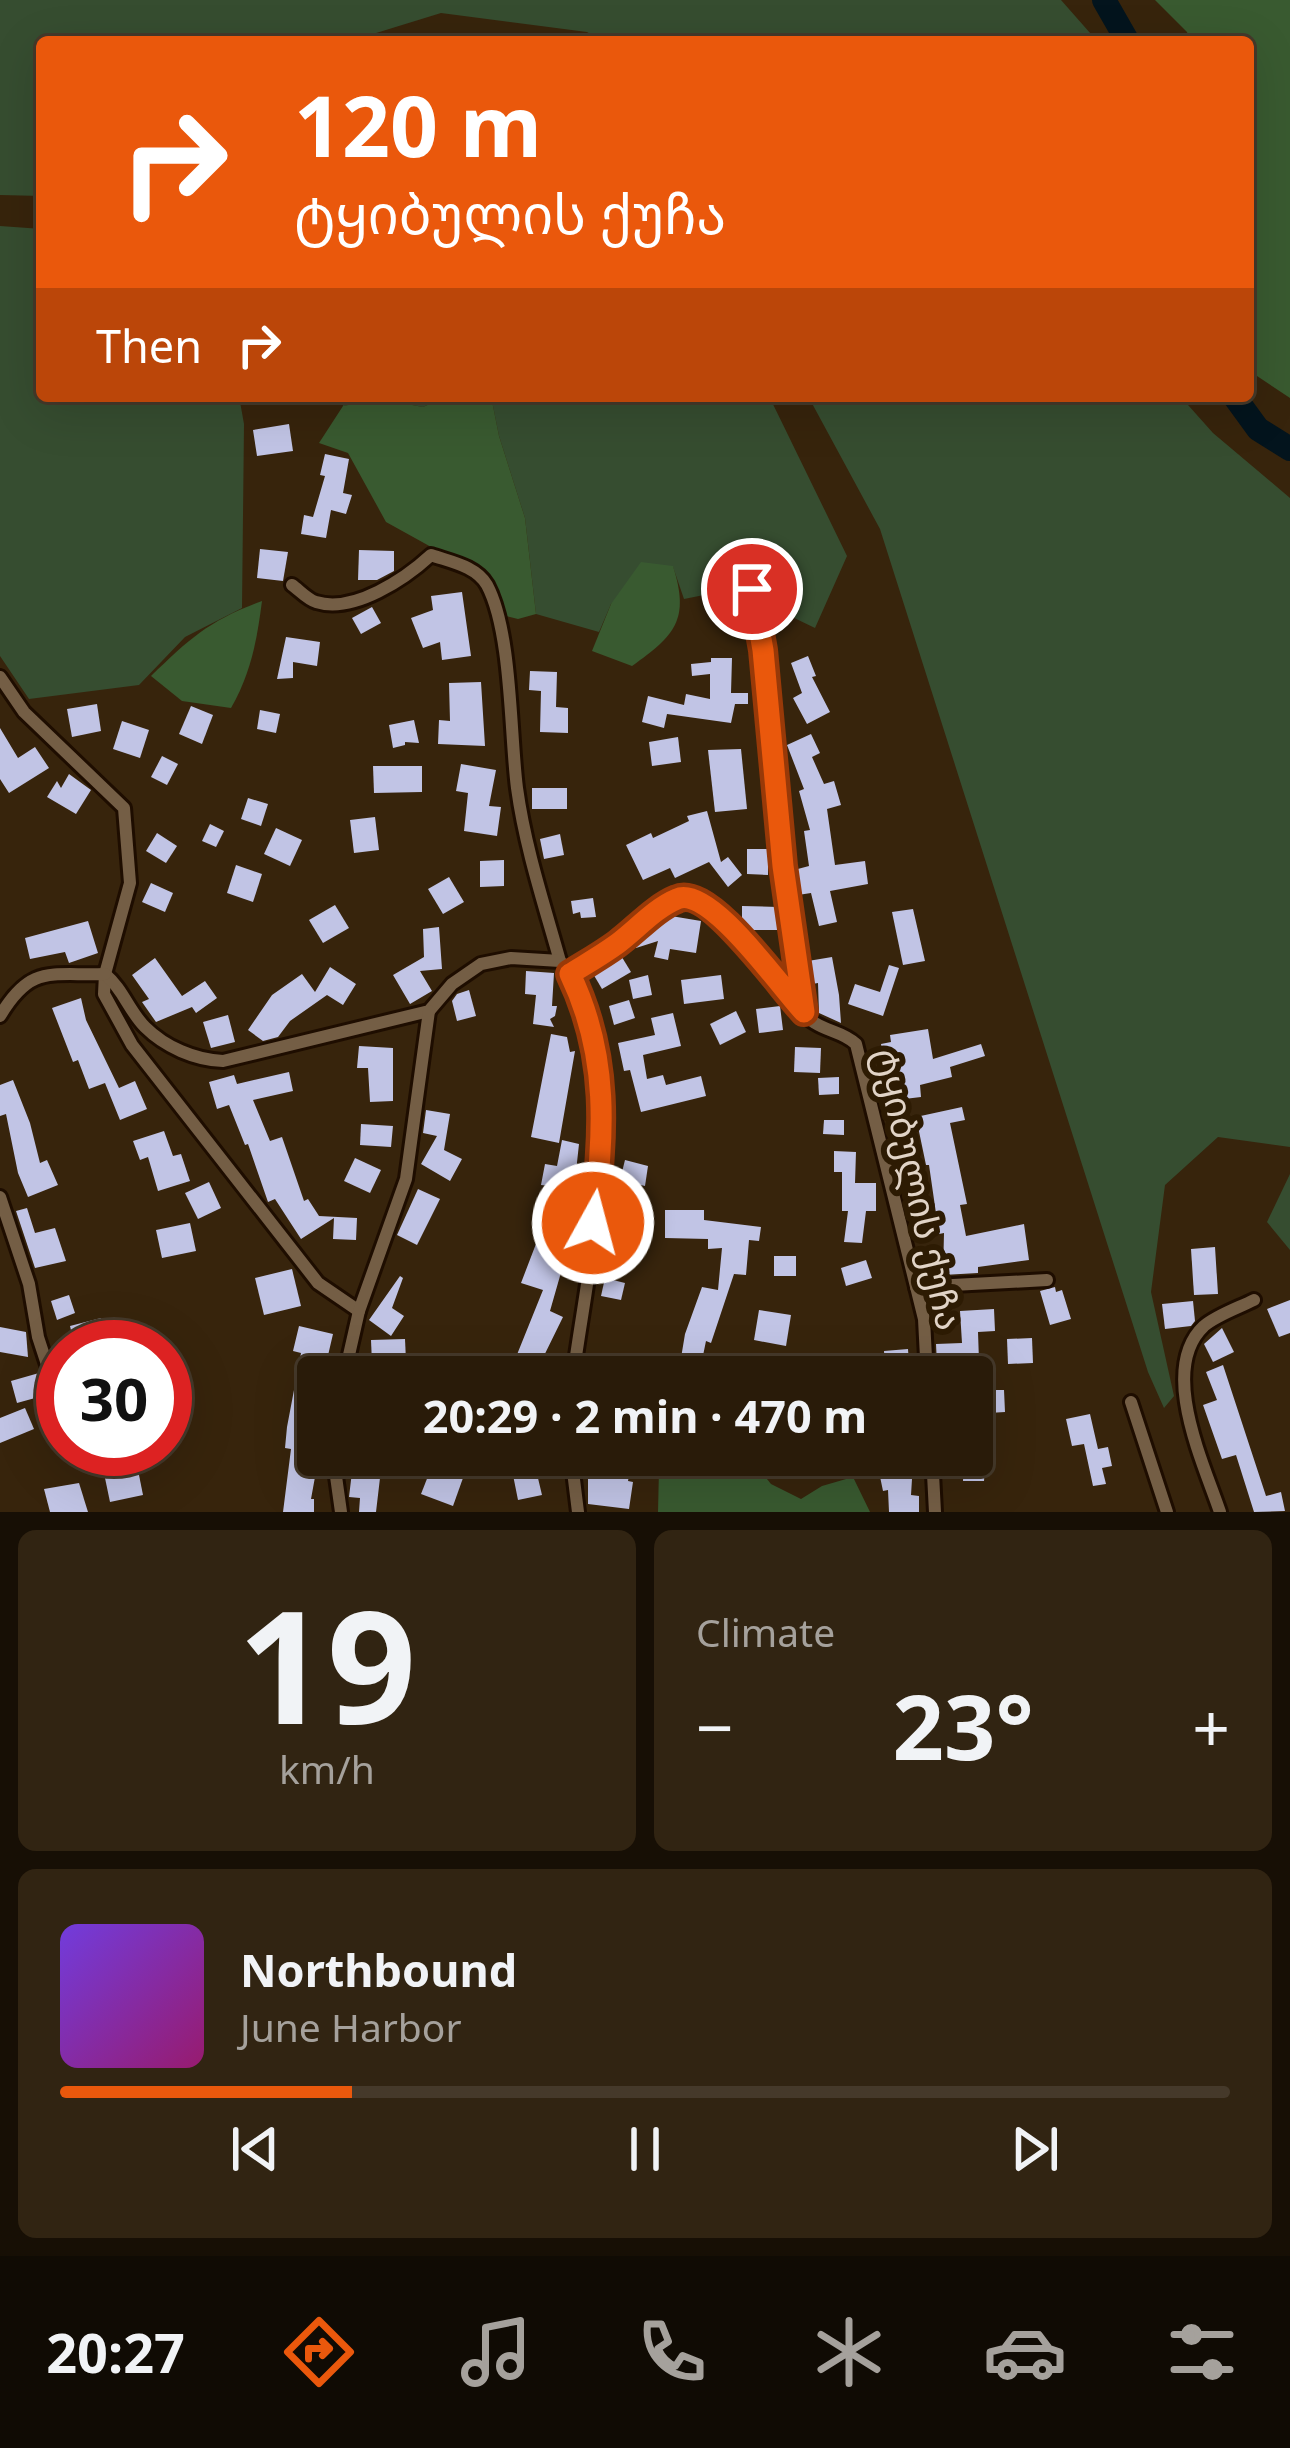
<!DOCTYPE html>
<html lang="en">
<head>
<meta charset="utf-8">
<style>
  body { margin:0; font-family:"Noto Sans","Noto Sans Georgian",sans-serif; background:#312412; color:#f1f3f6; height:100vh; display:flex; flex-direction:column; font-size:45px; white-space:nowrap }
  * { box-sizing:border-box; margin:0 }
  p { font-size:39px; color:#a5a19c }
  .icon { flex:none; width:66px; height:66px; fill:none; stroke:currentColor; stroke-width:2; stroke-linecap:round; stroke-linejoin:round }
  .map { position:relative; height:1512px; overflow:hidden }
  .side { display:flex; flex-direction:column; gap:18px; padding:18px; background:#170f05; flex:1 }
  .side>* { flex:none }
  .hud { position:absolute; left:36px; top:36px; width:1218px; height:366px; border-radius:12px; box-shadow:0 12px 48px #0002,0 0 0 3px #45392a; background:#ea580c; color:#fff; overflow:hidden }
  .speed { position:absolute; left:36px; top:1320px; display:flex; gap:24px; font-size:60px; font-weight:700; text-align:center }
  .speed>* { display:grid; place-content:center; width:156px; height:156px; border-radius:50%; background:#291b09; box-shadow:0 12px 48px #0002,0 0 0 3px #45392a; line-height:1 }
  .speed .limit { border:18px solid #d22; background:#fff; color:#111 }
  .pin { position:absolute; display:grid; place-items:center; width:102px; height:102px; color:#fff; margin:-51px; border:6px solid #fff; border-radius:50%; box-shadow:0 3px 12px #0007 }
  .me { position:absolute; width:132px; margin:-66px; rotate:7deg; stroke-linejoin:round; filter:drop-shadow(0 0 9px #0008) }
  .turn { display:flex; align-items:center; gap:42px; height:252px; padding:0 60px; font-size:54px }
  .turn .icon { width:156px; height:156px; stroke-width:2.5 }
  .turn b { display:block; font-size:84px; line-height:102px }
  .then { display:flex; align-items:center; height:114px; padding:0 60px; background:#0003; gap:24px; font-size:45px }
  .big { font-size:90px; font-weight:700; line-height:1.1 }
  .side .card { flex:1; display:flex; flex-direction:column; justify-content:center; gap:18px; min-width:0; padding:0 42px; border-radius:18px; background:#312412 }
  .side .dial { align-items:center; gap:0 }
  .dial b { font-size:156px; line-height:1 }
  .song { display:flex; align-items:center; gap:36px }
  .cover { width:144px; height:144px; border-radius:18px; background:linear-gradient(135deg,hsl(260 70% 55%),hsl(320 70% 35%)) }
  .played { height:12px; border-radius:6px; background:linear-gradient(90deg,#ea580c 25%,#45392a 25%) }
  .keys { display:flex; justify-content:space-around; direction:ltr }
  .heat { display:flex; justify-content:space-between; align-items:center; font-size:66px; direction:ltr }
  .side .tiles { flex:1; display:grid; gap:18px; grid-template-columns:1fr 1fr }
  .card:last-child { grid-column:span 2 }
  .trip { position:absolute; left:297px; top:1356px; width:696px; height:120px; border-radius:12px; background:#291b09; box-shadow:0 12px 48px #0002,0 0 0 3px #45392a; font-weight:700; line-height:120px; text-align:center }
  .dock { display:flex; height:192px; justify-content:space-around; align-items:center; background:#100b04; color:#a5a19c }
  .dock .icon { width:84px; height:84px }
  .dock .current { color:#ea580c }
  .dock b { font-size:54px; color:#f1f3f6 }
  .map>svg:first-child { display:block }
</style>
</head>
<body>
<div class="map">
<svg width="1290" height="1512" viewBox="0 0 1290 1512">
  <rect width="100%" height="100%" fill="#37240c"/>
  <g fill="#364d30">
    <polygon points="0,0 1061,0 1098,42 603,42 587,32 441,13 347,42 42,42 42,196 0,195"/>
    <polygon points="0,226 42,229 42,396 239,396 244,424 242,608 185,637 139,685 29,699 0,656"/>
    <polygon points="341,396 479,396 445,397 423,407 380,399 343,406"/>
    <polygon points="491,396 769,396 847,556 815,628 734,589 684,599 673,567 611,604 599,632 536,614 525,518 499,436"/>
    <polygon points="808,396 1180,396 1213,433 1290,498 1290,1147 1218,1137 1165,1185 1151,1292 1174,1396 1164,1408 1148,1372 880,529"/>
    <polygon points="1290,1174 1290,1250 1267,1222"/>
  </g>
  <g fill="#395a30">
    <polygon points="1155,0 1290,0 1290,398 1248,370 1248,42 1190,42 1187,32"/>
    <polygon points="491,396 499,436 525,518 536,614 518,619 506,616 481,568 442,553 386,522 348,453 319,443 343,406 380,399 423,407 445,397"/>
    <path d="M641,562L673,566C690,620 675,635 632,666L592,651L611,604Z"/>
    <path d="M262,601C257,640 251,673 231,708L182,701L151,676C190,638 210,620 262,601Z"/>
    <polygon points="668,1455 748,1455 771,1484 801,1499 822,1486 853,1477 870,1512 658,1512 659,1469"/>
  </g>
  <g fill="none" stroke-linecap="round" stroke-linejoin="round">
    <g stroke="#03141d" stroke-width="24">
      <polyline points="1104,0 1128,42"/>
      <polyline points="1234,396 1258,429 1290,449"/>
    </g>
  </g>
  <g fill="#c1c4e5">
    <polygon points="289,424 293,451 257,456 253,430"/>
    <polygon points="325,454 349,459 343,493 352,495 346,514 331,510 326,538 301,534 304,515 313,517 325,476 320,475"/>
    <polygon points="260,549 288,552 283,581 257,578"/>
    <polygon points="359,550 394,551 394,571 377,580 358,580"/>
    <polygon points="462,592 471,656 442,660 440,642 423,648 411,618 433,610 431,596"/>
    <polygon points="372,607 381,623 361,634 352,618"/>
    <polygon points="286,637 320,642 317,666 293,662 293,678 277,679"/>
    <polygon points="808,656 816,676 812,677 830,712 807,724 793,698 802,693 791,663"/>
    <polygon points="711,658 732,658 731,693 748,693 748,704 735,704 731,723 667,714 664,728 642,722 648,696 684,705 686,694 710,699 710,674 692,676 691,664 711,662"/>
    <polygon points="530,671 557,672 556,707 568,708 568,733 540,732 541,691 529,690"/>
    <polygon points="481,682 485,746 438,744 439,720 450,721 449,683"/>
    <polygon points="97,704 101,731 72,737 67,709"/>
    <polygon points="191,706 213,715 202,744 179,734"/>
    <polygon points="260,710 280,714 276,733 257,729"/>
    <polygon points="414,720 419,743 405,742 405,745 393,748 389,725"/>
    <polygon points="122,721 149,730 140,758 113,749"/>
    <polygon points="0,728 18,758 35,747 49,768 9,793 0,779"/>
    <polygon points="811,734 820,753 812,757 824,784 834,781 841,805 827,809 835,865 865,861 868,884 830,891 837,922 819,926 811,893 798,895 794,870 809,866 804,831 810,830 799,791 804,789 787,745"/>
    <polygon points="678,737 681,762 652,766 649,742"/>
    <polygon points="741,749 747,809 715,812 708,750"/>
    <polygon points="162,756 178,764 167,785 151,777"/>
    <polygon points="461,764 496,770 489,806 501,807 497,836 464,831 468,793 456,791"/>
    <polygon points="373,766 422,766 422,792 374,793"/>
    <polygon points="69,774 91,790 76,814 47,797 57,781 61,788"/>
    <rect x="532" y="788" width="35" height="21"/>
    <polygon points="248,798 268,804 261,826 241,819"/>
    <polygon points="707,811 721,862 728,857 742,875 728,887 709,862 675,878 670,868 643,880 626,845 651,833 653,838 689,821 687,816"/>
    <polygon points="375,817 379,850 354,853 350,820"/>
    <polygon points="210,824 224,831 216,847 202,841"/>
    <polygon points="276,828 302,840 290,866 264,854"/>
    <polygon points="157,833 177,846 166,863 146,851"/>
    <polygon points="560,834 564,855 544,859 540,839"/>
    <polygon points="747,849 768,849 768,875 747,874"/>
    <polygon points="504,860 504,886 480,887 480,861"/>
    <polygon points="236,865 262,874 253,902 227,893"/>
    <polygon points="449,877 464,902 443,914 428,889"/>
    <polygon points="151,883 173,893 165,912 142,902"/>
    <polygon points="593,898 596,917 581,918 580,912 573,914 571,901"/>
    <polygon points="335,905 349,928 323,943 309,920"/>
    <polygon points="742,906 778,907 778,930 748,930 742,922"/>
    <polygon points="913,909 925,961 903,965 892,912"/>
    <polygon points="671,916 701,921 696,953 670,949 668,960 654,957 658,941 636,948 634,942"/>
    <polygon points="88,921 98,953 69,963 65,952 30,959 25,938"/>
    <polygon points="439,927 442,969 420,971 432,991 410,1004 393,975 424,957 423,929"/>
    <polygon points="620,954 631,972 602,989 592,972"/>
    <polygon points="832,957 839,995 841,1023 819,1013 818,983 812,984 808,961"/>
    <polygon points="155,958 182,996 205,981 217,998 196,1013 192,1007 156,1022 142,1002 149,999 132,975"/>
    <polygon points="889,965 899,968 883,1016 848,1004 855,984 880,992"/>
    <polygon points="330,967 356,984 343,1005 327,995 290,1021 278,1037 263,1041 248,1030 272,995 302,974 315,992"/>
    <polygon points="526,971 554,973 552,1006 557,1006 555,1016 550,1019 554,1027 533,1024 536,995 525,994"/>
    <polygon points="648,975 652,995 633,999 629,980"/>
    <polygon points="721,975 724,999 684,1004 681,980"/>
    <polygon points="469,990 476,1016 457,1021 452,1001 457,994"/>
    <polygon points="81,998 86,1020 119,1088 135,1081 147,1109 120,1120 105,1083 89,1089 78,1060 73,1062 52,1008"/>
    <polygon points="629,1000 635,1018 614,1025 609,1006"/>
    <polygon points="780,1006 783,1030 759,1033 756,1009"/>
    <polygon points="736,1011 746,1032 720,1045 710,1024"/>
    <polygon points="673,1013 681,1046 643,1055 647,1079 663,1075 666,1085 701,1076 706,1096 641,1112 630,1070 624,1071 618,1043 655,1035 651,1018"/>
    <polygon points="228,1015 235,1042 211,1048 203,1022"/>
    <polygon points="928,1029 933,1059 981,1044 985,1056 950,1067 952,1077 920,1085 921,1097 896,1100 891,1060 884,1062 881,1044 891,1042 890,1035"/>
    <polygon points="551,1034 567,1037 570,1052 575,1051 559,1143 531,1137"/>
    <polygon points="359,1046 393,1048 393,1101 370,1102 368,1068 357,1068"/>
    <polygon points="795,1047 821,1048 820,1073 794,1072"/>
    <polygon points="289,1072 293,1091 253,1100 270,1141 282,1137 304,1201 308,1199 319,1216 357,1218 356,1240 333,1239 334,1218 301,1239 275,1199 268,1202 248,1144 245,1145 229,1105 217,1109 209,1082 234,1075 237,1084"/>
    <polygon points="839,1077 839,1094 819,1095 818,1078"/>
    <polygon points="13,1080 30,1123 40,1163 47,1160 58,1185 28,1197 18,1173 6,1114 0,1116 0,1085"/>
    <polygon points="962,1107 965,1120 950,1123 967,1204 960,1205 966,1236 1024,1224 1029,1260 978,1267 978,1273 943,1275 944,1233 939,1234 929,1165 926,1165 916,1117"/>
    <polygon points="426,1110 450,1114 444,1150 462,1159 450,1181 421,1164 437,1136 423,1133"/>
    <polygon points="824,1120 844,1120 844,1135 823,1134"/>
    <polygon points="361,1124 393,1126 391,1147 360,1145"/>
    <polygon points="164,1131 173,1156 181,1154 190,1181 158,1191 148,1157 140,1160 133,1141"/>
    <polygon points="562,1140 579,1144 574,1190 570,1190 563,1228 566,1228 559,1260 564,1262 550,1311 563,1317 537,1370 514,1362 543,1290 521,1283 544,1223 550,1186 541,1185 545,1164 557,1166"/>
    <polygon points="834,1151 856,1152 855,1183 876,1183 876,1211 866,1211 862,1243 844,1242 848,1211 842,1211 842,1172 834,1172"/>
    <polygon points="355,1158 381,1170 370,1193 344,1181"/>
    <polygon points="625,1160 648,1166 645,1186 620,1180"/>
    <polygon points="209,1182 221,1208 198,1219 185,1193"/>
    <polygon points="418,1189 440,1199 417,1245 397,1235"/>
    <polygon points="27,1208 35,1233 55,1228 66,1261 35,1268 16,1211"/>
    <polygon points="620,1210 644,1212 642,1237 618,1235"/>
    <polygon points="665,1210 704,1210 704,1220 761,1227 759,1241 749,1240 746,1275 734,1274 711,1343 706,1341 699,1375 679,1370 685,1334 702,1287 718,1290 722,1248 708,1249 708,1239 665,1238"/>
    <polygon points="190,1223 196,1251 162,1258 156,1230"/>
    <polygon points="1215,1247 1218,1294 1194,1295 1191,1249"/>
    <rect x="774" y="1256" width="22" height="20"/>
    <polygon points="866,1260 872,1278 846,1286 841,1268"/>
    <polygon points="292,1269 301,1306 264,1315 255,1278"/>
    <polygon points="400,1276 403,1278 392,1308 404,1316 391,1336 369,1320"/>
    <polygon points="605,1278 625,1283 621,1300 601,1296"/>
    <polygon points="1055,1287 1056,1292 1062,1290 1071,1319 1050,1325 1040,1291"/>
    <polygon points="69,1295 75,1313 57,1320 51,1301"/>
    <polygon points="1290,1300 1290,1333 1279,1337 1267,1309"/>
    <polygon points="1193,1301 1195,1321 1191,1326 1165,1329 1162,1304"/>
    <polygon points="994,1309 995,1331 978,1332 979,1361 937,1364 936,1344 962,1343 960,1311"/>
    <polygon points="759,1310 791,1315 786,1346 754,1340"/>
    <polygon points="101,1318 105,1335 74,1343 70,1326"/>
    <polygon points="299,1326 333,1334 326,1364 321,1364 325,1367 323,1377 318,1377 317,1415 312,1414 308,1455 319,1455 311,1499 314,1499 314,1512 283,1512 291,1449 285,1448 287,1427 301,1353 293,1351"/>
    <polygon points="0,1327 26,1332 28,1357 0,1352"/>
    <polygon points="1222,1328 1234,1352 1213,1362 1204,1344"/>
    <polygon points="1032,1338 1033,1363 1008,1364 1007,1339"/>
    <polygon points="405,1339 406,1361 372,1363 371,1340"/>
    <polygon points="908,1349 910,1377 886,1377 884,1351"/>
    <polygon points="597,1362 638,1374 638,1377 592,1377"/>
    <polygon points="1223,1365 1266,1496 1281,1492 1285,1511 1254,1512 1236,1455 1222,1459 1203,1405 1217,1400 1206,1372"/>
    <polygon points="39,1373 46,1395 17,1403 11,1381"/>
    <polygon points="972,1390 1004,1390 1005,1412 989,1413 984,1481 963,1481 964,1459 972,1460"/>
    <polygon points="25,1408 34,1429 0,1443 0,1418"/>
    <polygon points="1090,1414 1098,1449 1108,1447 1112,1466 1102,1468 1106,1484 1093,1486 1084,1444 1072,1446 1066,1419"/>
    <polygon points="89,1449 126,1449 127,1451 93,1462"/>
    <polygon points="354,1455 376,1455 372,1477 380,1478 376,1512 359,1512 360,1498 349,1497"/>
    <polygon points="509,1455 531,1455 530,1475 537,1474 542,1495 518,1500"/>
    <polygon points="600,1455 633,1455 628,1481 633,1482 629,1509 588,1504 588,1477 595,1477"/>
    <polygon points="889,1459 890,1465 912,1460 916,1479 912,1479 911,1495 919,1496 919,1512 889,1512 888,1490 883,1491 877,1462"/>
    <polygon points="432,1466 463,1478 453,1506 421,1494"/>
    <polygon points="138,1470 143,1495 110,1502 105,1478"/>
    <polygon points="79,1483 88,1512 50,1512 44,1489"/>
  </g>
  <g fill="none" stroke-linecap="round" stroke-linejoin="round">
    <defs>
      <g id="street">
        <path d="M292,585C299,590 308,600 316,602C354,614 406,578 431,555C451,562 476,566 487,585C512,632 510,734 517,788C525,847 544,904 560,961"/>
        <polyline points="752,589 762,650 783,865 804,1010"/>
        <polyline points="0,677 24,712 124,808 130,883 105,974 104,994 132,1045 318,1283 359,1311"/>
        <path d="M105,974C123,989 129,1011 145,1027C165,1047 195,1060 223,1061L429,1011L452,984L481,964L511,958L560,961C637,1056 588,1263 573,1377"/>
        <path d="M570,974C589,962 674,898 685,897C710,894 739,936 754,954C771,975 791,1009 815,1023C829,1032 843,1032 856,1044L924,1319L927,1377"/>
        <path d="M0,1016C31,964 50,976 105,974"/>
        <polyline points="0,1197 29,1284 38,1337 56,1392"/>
        <polyline points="916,1287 1047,1280"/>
        <polyline points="344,1377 359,1311 406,1179 429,1011"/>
        <polyline points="1131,1402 1167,1512"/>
        <polyline points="333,1455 341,1512"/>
        <polyline points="571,1455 578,1512"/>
        <polyline points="932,1455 935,1512"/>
        <path d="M1220,1512C1204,1464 1158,1369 1204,1326C1217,1315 1238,1308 1254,1300"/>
      </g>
    </defs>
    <use href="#street" stroke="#1e0d00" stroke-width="18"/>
    <use href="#street" stroke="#745e45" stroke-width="12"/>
  </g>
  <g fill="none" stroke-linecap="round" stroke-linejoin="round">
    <defs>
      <path id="route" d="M593,1223C604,1134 610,1057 570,974C586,964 602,955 617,944C636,930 655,908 677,899C709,884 781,988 804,1012L783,866L763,650L752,589"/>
    </defs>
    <use href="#route" stroke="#983908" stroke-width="30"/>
    <use href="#route" stroke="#ea580c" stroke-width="21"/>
  </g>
  <g text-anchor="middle" stroke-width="12" stroke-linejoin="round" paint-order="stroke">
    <g font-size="36" fill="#e1d4c7" stroke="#2d1b03">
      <text transform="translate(918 1189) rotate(77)" y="13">ტყიბულის ქუჩა</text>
    </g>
  </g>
</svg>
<div class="speed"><div class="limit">30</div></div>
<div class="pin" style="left:752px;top:589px;background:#d93025"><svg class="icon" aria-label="arrive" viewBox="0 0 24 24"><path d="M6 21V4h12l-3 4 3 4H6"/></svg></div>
<svg class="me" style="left:593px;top:1223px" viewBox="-20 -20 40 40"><circle r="17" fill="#ea580c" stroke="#fff" stroke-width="3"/><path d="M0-11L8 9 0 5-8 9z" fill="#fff"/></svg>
<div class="trip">20:29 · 2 min · 470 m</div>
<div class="hud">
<div class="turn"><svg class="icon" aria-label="right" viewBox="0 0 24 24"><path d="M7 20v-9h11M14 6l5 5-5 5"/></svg><div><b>120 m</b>ტყიბულის ქუჩა</div></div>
<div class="then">Then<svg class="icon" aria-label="right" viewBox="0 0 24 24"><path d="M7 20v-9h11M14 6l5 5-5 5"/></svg></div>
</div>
</div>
<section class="side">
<div class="tiles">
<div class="card dial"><b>19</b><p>km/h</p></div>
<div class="card"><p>Climate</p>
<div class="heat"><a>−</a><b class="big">23°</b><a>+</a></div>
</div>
<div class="card">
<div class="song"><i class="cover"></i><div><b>Northbound</b><p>June Harbor</p></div></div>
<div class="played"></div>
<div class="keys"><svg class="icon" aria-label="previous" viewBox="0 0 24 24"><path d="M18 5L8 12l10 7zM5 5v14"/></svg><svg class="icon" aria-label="pause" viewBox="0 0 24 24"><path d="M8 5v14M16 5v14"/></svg><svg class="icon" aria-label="next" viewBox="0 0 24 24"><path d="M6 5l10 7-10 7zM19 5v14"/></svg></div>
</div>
</div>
</section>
<nav class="dock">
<b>20:27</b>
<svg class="icon current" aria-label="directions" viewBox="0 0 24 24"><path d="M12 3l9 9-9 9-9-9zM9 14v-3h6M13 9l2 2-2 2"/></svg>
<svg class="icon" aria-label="music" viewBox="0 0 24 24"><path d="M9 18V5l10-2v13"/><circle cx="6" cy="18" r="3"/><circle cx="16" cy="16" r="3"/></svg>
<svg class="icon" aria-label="phone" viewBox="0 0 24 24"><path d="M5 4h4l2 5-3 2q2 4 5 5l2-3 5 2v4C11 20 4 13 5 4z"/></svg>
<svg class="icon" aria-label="climate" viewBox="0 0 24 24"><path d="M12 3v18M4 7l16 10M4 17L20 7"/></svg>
<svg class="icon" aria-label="car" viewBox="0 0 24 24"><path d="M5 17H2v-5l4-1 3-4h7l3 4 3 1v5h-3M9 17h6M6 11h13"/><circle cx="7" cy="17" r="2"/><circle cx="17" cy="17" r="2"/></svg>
<svg class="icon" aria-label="filters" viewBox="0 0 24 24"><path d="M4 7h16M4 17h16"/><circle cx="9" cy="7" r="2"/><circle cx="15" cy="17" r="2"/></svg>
</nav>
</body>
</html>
